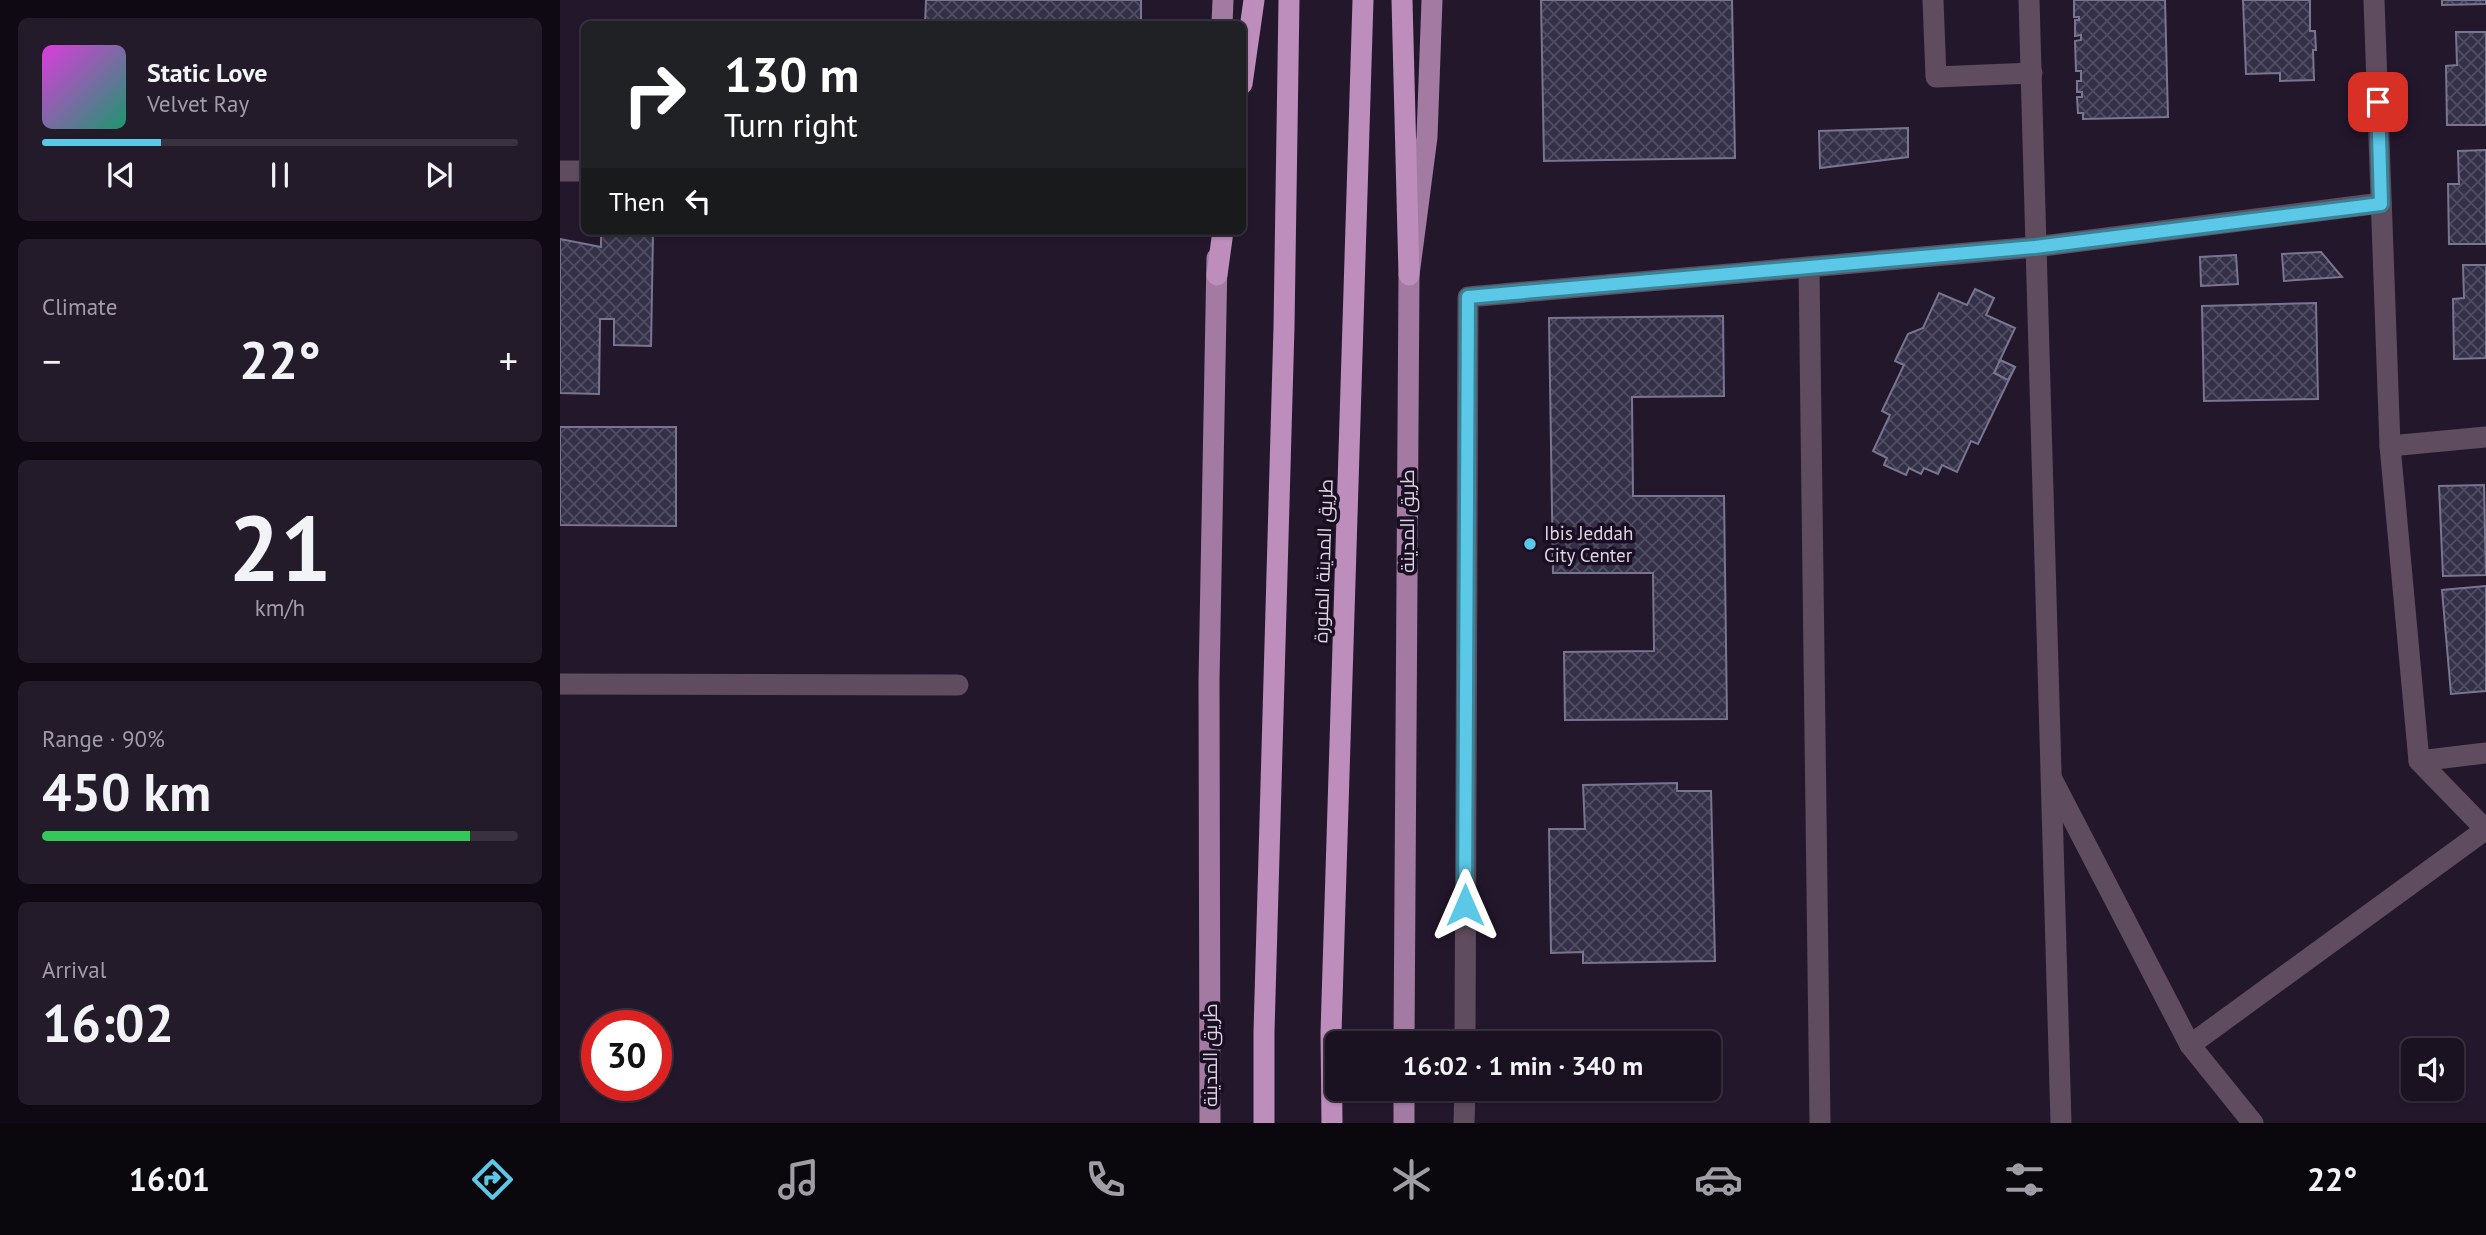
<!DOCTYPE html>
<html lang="en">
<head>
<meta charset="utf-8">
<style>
  body { margin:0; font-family:"PT Sans",Cairo,sans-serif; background:#231a2a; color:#f1f3f6; height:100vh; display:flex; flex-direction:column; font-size:26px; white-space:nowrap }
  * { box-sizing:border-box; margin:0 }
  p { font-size:23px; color:#9f9da5 }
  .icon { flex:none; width:38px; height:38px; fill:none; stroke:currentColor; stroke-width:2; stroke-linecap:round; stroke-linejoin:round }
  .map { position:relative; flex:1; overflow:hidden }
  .details { display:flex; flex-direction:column; gap:18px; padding:18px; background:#0e0912; width:560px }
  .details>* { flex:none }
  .banner { position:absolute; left:21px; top:21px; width:665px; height:214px; border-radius:10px; box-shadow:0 2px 5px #0004,0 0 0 2px #38313f; background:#202124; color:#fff; overflow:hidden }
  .fabs { position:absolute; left:1841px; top:1038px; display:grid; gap:14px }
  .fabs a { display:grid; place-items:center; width:63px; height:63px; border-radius:10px; background:#1a1121; box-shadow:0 2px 5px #0004,0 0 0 2px #38313f; font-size:35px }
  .speed { position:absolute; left:21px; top:1010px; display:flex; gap:14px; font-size:35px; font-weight:700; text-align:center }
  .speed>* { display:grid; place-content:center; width:91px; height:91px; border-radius:50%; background:#1a1121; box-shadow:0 2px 5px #0004,0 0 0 2px #38313f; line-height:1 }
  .speed .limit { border:10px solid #d22; background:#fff; color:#111 }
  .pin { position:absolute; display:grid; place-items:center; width:60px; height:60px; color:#fff; margin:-30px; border-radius:14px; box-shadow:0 4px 10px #0006 }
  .me { position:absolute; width:77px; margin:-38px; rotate:0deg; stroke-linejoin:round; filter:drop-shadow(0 0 5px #0008) }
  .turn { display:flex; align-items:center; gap:24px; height:147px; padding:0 28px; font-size:32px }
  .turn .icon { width:91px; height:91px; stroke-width:2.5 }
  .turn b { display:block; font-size:49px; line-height:60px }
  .then { display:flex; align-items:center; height:66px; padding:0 28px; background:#0003; gap:14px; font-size:26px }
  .big { font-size:52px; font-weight:700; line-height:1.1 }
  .details .widget { flex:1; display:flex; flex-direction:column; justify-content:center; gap:10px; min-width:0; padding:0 24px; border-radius:10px; background:#231a2a }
  .details .dial { align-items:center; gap:0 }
  .dial b { font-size:91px; line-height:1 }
  .song { display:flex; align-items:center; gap:21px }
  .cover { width:84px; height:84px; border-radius:10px; background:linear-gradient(135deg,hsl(300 70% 55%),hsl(160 70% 35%)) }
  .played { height:7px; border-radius:4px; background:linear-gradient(90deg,#5ac8e6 25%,#38313f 25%) }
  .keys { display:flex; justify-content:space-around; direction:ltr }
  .heat { display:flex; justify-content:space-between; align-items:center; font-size:38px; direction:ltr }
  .charge { height:10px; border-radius:5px; background:linear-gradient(90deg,#34c759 90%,#38313f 0) }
  .trip { position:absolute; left:765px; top:1031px; width:396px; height:70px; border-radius:10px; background:#1a1121; box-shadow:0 2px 5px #0004,0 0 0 2px #38313f; font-weight:700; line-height:70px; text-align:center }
  .dock { display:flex; height:112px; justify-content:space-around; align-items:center; background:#0a070d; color:#9f9da5 }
  .dock .icon { width:49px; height:49px }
  .dock .current { color:#5ac8e6 }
  .dock b { font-size:32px; color:#f1f3f6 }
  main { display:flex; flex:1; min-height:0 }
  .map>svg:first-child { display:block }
</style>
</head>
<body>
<main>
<section class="details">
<div class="widget">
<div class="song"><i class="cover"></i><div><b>Static Love</b><p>Velvet Ray</p></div></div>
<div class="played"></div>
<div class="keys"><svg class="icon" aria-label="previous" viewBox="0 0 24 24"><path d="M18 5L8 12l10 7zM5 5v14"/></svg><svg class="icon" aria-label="pause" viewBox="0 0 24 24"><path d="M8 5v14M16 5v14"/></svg><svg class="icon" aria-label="next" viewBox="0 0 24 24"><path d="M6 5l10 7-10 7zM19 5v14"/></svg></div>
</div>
<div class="widget"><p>Climate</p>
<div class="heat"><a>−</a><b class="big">22°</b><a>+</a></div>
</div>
<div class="widget dial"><b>21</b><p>km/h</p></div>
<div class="widget"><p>Range · 90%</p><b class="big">450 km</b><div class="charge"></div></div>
<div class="widget"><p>Arrival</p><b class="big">16:02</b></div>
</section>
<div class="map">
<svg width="1926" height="1123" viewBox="0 0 1926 1123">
  <defs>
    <pattern id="building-cross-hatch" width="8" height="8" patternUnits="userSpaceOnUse" patternTransform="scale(1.75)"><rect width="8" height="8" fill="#343048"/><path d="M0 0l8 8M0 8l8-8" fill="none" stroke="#514d62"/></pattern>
  </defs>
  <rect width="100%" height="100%" fill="#23172c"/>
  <g fill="url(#building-cross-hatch)" stroke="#787590" stroke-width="2">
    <polygon points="366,0 581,0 581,24 365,24"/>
    <polygon points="981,0 1172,0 1175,158 984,161"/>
    <polygon points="1514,0 1605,0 1608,117 1523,119 1523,113 1518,113 1517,97 1522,97 1522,92 1517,92 1517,81 1521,81 1521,71 1516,71 1515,41 1521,40 1521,35 1515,36 1515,20 1519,20 1519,17 1514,17"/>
    <polygon points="1683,0 1750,0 1750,31 1755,31 1756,50 1753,50 1754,80 1720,81 1720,73 1686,74"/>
    <polygon points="1882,0 1926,0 1926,4 1882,5"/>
    <polygon points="1896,32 1926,32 1926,125 1887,125 1886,66 1897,65"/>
    <polygon points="1348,128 1348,157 1260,168 1259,131"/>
    <polygon points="1926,150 1926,244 1889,244 1888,184 1899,184 1898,151"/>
    <polygon points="41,232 93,233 91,346 54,345 54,319 40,319 39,394 0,393 0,239 41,247"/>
    <polygon points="1761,252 1782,277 1724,281 1722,254"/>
    <polygon points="1676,255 1678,284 1641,286 1640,257"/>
    <polygon points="1903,265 1926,265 1926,358 1894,359 1893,299 1904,298"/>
    <polygon points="1415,289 1434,298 1426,315 1455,328 1440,360 1455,367 1418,444 1411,441 1397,472 1382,465 1378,474 1364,468 1361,474 1349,468 1346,475 1324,465 1327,458 1313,451 1330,415 1322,411 1344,365 1335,361 1348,334 1363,328 1379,293 1407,305"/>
    <polygon points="1756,303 1758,399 1644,401 1642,306"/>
    <polygon points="1163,316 1164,396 1072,397 1073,496 1164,496 1167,719 1005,720 1004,652 1094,651 1093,573 993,573 989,318"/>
    <polygon points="1440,360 1455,367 1448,380 1434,373"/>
    <polygon points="0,427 116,427 116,526 0,525"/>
    <polygon points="1924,485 1926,575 1883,576 1879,486"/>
    <polygon points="1926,586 1926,691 1891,694 1882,590"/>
    <polygon points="1117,783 1117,791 1151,791 1155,961 1023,963 1023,952 991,953 989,829 1025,829 1023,785"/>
  </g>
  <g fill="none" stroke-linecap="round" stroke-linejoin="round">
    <g stroke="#5f4c5f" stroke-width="21">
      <polyline points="1373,0 1376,77 1472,73"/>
      <polyline points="1469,0 1501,1123"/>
      <polyline points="1814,0 1830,446 1859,761 1926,830"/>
      <polyline points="0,171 24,171"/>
      <polyline points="1249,267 1260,1123"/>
      <polyline points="1830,446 1926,437"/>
      <polyline points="0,684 398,685"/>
      <polyline points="1859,761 1926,753"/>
      <polyline points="1493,781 1630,1045 1693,1123"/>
      <polyline points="905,1043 908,297 1475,247 1821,203"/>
      <polyline points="1630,1045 1925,830"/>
      <polyline points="904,1123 905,1088"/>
    </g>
    <g stroke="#a27aa2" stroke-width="21">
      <polyline points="662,24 663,0"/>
      <polyline points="844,1043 849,275 867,137 872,0"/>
      <polyline points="650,1123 649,681 657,258"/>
      <polyline points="844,1123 844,1088"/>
    </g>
    <g stroke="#bd8dbc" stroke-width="21">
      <polyline points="842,0 849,275"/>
      <polyline points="682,84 694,0"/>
      <polyline points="657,275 663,231"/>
      <polyline points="704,1123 704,1032 724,327 729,0"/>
      <polyline points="772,1123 771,1033 803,0"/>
    </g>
  </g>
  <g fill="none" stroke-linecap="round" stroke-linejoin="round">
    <defs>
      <polyline id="route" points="905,905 908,297 1475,247 1821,204 1818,102"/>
    </defs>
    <use href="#route" stroke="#3a8296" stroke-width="18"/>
    <use href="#route" stroke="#5ac8e6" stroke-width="12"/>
  </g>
  <circle fill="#5ac8e6" stroke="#190e22" stroke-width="2.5" cx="970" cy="544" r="7"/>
  <g text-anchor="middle" stroke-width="7" stroke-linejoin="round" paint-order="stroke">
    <g font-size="19" fill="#dcd5e3" stroke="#190e22">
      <text transform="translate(847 521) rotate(-90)" y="7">طريق المدينة</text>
      <text transform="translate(763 561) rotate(-88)" y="7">طريق المدينة المنورة</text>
      <text transform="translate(650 1055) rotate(-90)" y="7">طريق المدينة</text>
    </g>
    <g font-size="19" fill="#dcd5e3" stroke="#190e22" text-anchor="start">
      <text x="984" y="540">Ibis Jeddah<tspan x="984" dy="22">City Center</tspan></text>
    </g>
  </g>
</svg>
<div class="fabs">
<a><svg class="icon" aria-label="sound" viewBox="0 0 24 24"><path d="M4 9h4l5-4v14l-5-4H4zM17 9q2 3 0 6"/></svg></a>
</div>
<div class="speed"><div class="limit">30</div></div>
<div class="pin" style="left:1818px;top:102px;background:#d93025"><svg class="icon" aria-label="arrive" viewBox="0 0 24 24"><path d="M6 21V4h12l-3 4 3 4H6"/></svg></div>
<svg class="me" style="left:905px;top:905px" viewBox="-20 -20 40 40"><path d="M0-17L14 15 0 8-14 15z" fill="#5ac8e6" stroke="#fff" stroke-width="4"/></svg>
<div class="trip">16:02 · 1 min · 340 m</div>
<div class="banner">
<div class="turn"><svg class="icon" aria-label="right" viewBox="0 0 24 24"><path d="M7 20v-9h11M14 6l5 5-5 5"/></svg><div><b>130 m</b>Turn right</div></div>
<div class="then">Then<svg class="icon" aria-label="left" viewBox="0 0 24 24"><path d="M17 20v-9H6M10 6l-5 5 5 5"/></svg></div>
</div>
</div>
</main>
<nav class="dock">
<b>16:01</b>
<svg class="icon current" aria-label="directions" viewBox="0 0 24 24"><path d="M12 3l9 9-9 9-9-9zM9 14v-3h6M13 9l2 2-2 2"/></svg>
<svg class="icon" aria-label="music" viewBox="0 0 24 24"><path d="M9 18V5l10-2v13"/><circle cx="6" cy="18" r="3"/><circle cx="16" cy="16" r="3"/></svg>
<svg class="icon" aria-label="phone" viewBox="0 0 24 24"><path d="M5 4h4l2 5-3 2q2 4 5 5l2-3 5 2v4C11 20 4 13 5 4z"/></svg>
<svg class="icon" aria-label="climate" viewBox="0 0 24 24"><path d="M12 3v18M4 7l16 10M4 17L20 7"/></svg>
<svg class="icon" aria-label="car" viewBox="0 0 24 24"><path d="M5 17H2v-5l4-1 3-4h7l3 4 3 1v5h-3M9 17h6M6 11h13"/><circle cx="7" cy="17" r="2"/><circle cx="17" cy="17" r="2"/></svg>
<svg class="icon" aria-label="filters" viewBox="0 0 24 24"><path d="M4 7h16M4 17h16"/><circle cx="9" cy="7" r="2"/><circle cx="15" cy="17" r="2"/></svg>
<b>22°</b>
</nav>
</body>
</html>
